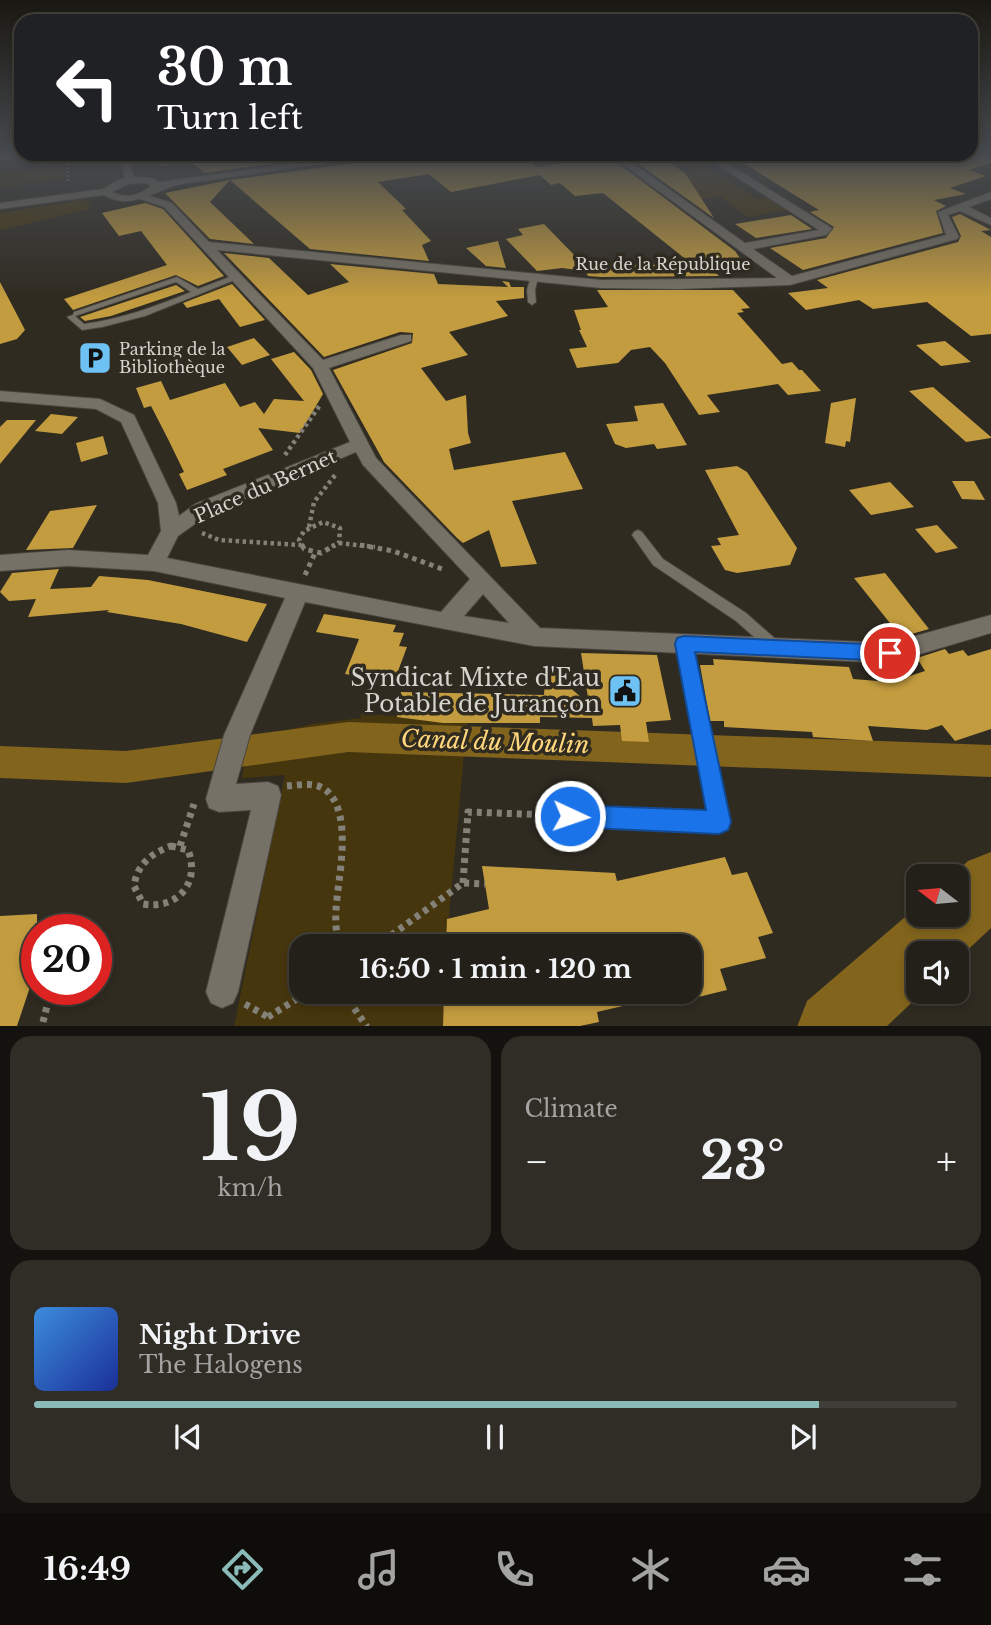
<!DOCTYPE html>
<html lang="en">
<head>
<meta charset="utf-8">
<style>
  body { margin:0; font-family:"Libre Baskerville",serif; background:#2f2d26; color:#f1f3f6; height:100vh; display:flex; flex-direction:column; font-size:26px; white-space:nowrap }
  * { box-sizing:border-box; margin:0 }
  p { font-size:23px; color:#a3a3a2 }
  .icon { flex:none; width:38px; height:38px; fill:none; stroke:currentColor; stroke-width:2; stroke-linecap:round; stroke-linejoin:round }
  .map { position:relative; height:1026px; overflow:hidden }
  .panel { display:flex; flex-direction:column; gap:10px; padding:10px; background:#13120e; flex:1 }
  .panel>* { flex:none }
  .guide { position:absolute; left:14px; top:14px; width:964px; height:147px; border-radius:21px; box-shadow:0 4px 10px #0003,0 0 0 2px #403e38; background:#202124; color:#fff; overflow:hidden }
  .needle { width:46px; rotate:286deg }
  .tools { position:absolute; left:906px; top:864px; display:grid; gap:14px }
  .tools a { display:grid; place-items:center; width:63px; height:63px; border-radius:14px; background:#232019; box-shadow:0 4px 10px #0003,0 0 0 2px #403e38; font-size:35px }
  .speed { position:absolute; left:21px; top:914px; display:flex; gap:14px; font-size:35px; font-weight:700; text-align:center }
  .speed>* { display:grid; place-content:center; width:91px; height:91px; border-radius:50%; background:#232019; box-shadow:0 4px 10px #0003,0 0 0 2px #403e38; line-height:1 }
  .speed .limit { border:10px solid #d22; background:#fff; color:#111 }
  .pin { position:absolute; display:grid; place-items:center; width:60px; height:60px; color:#fff; margin:-30px; border:4px solid #fff; border-radius:50%; box-shadow:0 2px 7px #0007 }
  .me { position:absolute; width:77px; margin:-38px; rotate:93deg; stroke-linejoin:round; filter:drop-shadow(0 0 5px #0008) }
  .turn { display:flex; align-items:center; gap:24px; height:147px; padding:0 28px; font-size:32px }
  .turn .icon { width:91px; height:91px; stroke-width:2.5 }
  .turn b { display:block; font-size:49px; line-height:60px }
  .big { font-size:52px; font-weight:700; line-height:1.1 }
  .panel .tile { flex:1; display:flex; flex-direction:column; justify-content:center; gap:10px; min-width:0; padding:0 24px; border-radius:21px; background:#2f2d26 }
  .panel .dial { align-items:center; gap:0 }
  .dial b { font-size:91px; line-height:1 }
  .song { display:flex; align-items:center; gap:21px }
  .cover { width:84px; height:84px; border-radius:10px; background:linear-gradient(135deg,hsl(210 70% 55%),hsl(230 70% 35%)) }
  .played { height:7px; border-radius:4px; background:linear-gradient(90deg,#8bbbb9 85%,#403e38 85%) }
  .keys { display:flex; justify-content:space-around; direction:ltr }
  .heat { display:flex; justify-content:space-between; align-items:center; font-size:38px; direction:ltr }
  .panel .tiles { flex:1; display:grid; gap:10px; grid-template-columns:1fr 1fr }
  .tile:last-child { grid-column:span 2 }
  .trip { position:absolute; left:289px; top:934px; width:413px; height:70px; border-radius:21px; background:#232019; box-shadow:0 4px 10px #0003,0 0 0 2px #403e38; font-weight:700; line-height:70px; text-align:center }
  .menu { display:flex; height:112px; justify-content:space-around; align-items:center; background:#0e0d0a; color:#a3a3a2 }
  .menu .icon { width:49px; height:49px }
  .menu .on { color:#8bbbb9 }
  .menu b { font-size:32px; color:#f1f3f6 }
  .map>svg:first-child { display:block }
</style>
</head>
<body>
<div class="map">
<svg width="991" height="1027" viewBox="0 0 991 1027">
  <rect width="100%" height="100%" fill="#2f2b21"/>
  <g fill="#46360e">
    <polygon points="699,155 711,163 703,165 758,199 768,197 789,210 747,217 720,196 690,201 659,179 695,173 670,156"/>
    <polygon points="66,165 67,178 0,187 0,173"/>
    <polygon points="76,201 86,201 91,205 86,210 0,230 0,213"/>
    <polygon points="361,713 467,723 446,947 301,947 301,992 444,992 443,1026 234,1027 285,775 242,778 249,740 312,724 361,718"/>
  </g>
  <g fill="none" stroke-linecap="round" stroke-linejoin="round">
    <polygon fill="#82641c" fill-rule="evenodd" points="348,722 991,745 991,777 348,752 126,783 0,778 0,746 126,751"/>
    <polygon fill="#82641c" fill-rule="evenodd" points="991,852 991,928 957,960 957,954 919,954 919,992 923,992 886,1027 797,1027 807,1001 919,905 919,915 957,915 957,877 951,877 968,861"/>
  </g>
  <g fill="#c39c3f">
    <polygon points="181,155 336,155 205,173"/>
    <polygon points="412,155 522,155 536,167 590,159 584,155 607,155 735,251 746,267 711,268 719,276 601,277 588,276 585,271 562,268 537,271 506,239 523,235 518,229 544,224 583,264 693,265 603,193 575,196 560,183 551,185 540,175 451,192 429,174 378,182 406,209 402,210 431,241 422,245 429,261 310,249 230,180"/>
    <polygon points="626,155 658,155 685,173 714,218"/>
    <polygon points="730,155 956,155 991,159 991,163 969,170 986,176 950,188 966,194 934,200 946,206 936,211 943,233 803,270 770,248 826,238 834,227 810,212 819,210"/>
    <polygon points="230,180 210,202 254,244 210,239 165,193"/>
    <polygon points="145,203 163,209 224,276 198,286 176,275 73,310 64,299 167,265 141,231 119,236 102,213"/>
    <polygon points="960,214 991,230 981,231 991,237 991,334 971,336 927,302 873,309 859,300 806,310 788,293 828,288 817,280 958,242 961,236 952,217"/>
    <polygon points="791,215 812,229 756,238 735,224"/>
    <polygon points="498,241 506,268 486,266 466,248"/>
    <polygon points="224,253 269,258 308,295 349,282 330,264 434,274 438,284 508,287 502,281 509,282 511,287 524,287 524,298 496,301 508,316 449,332 468,355 421,368 446,401 466,395 468,433 471,443 449,449 454,470 565,452 583,489 512,501 537,564 501,567 489,530 463,543 457,538 384,462 333,370 412,343 413,333 400,332 324,357"/>
    <polygon points="0,282 25,330 17,339 0,344"/>
    <polygon points="232,284 265,320 240,327 219,299 187,308 183,303"/>
    <polygon points="176,285 185,291 111,316 85,321 80,317"/>
    <polygon points="597,290 733,290 750,308 741,309 744,312 737,313 782,364 792,362 799,370 802,370 821,391 788,395 778,384 707,395 720,412 699,415 665,363 650,347 631,350 618,363 577,368 569,349 587,347 579,330 581,330 574,310 608,307"/>
    <polygon points="254,338 270,355 242,365 227,347"/>
    <polygon points="945,341 971,362 941,366 916,345"/>
    <polygon points="294,352 311,370 323,394 300,433 258,428 273,450 223,469 227,475 187,490 179,474 184,472 168,439 151,406 144,408 136,388 161,381 170,400 225,383 240,407 255,402 264,414 274,399 304,401 271,359"/>
    <polygon points="933,387 991,437 991,438 966,442 909,391"/>
    <polygon points="856,398 850,442 846,441 845,447 825,443 831,403"/>
    <polygon points="663,403 687,445 657,449 654,444 626,448 615,444 606,424 638,421 634,406"/>
    <polygon points="51,414 78,417 62,434 35,431"/>
    <polygon points="7,420 36,420 0,464 0,427"/>
    <polygon points="103,436 108,454 81,462 76,443"/>
    <polygon points="737,466 747,472 797,548 790,565 737,573 725,570 711,546 721,545 717,538 739,535 705,470"/>
    <polygon points="952,481 974,481 985,500 962,499"/>
    <polygon points="890,482 914,507 871,515 849,490"/>
    <polygon points="97,505 73,548 26,550 50,511"/>
    <polygon points="937,525 946,535 958,548 936,553 915,529"/>
    <polygon points="59,569 50,589 91,587 99,576 148,580 267,604 247,642 181,624 107,612 109,610 28,617 36,599 9,601 0,592 12,573"/>
    <polygon points="885,573 929,629 901,637 854,578"/>
    <polygon points="324,614 396,625 393,632 404,633 399,646 407,647 394,682 345,674 359,639 316,632"/>
    <polygon points="945,649 949,654 963,650 968,656 991,649 991,729 955,741 942,725 927,730 868,726 873,741 813,737 812,732 724,727 724,721 710,721 700,665 714,665 713,659 849,667 853,679 891,682 925,671 917,658"/>
    <polygon points="581,653 657,655 671,720 646,722 649,742 622,741 620,725 593,726 592,718 540,717 540,723 443,723 397,717 401,692 544,695 546,667 589,704"/>
    <polygon points="725,857 732,875 747,872 773,933 758,937 766,958 720,969 727,990 690,999 690,947 446,947 447,919 489,909 482,866 615,873 617,881"/>
    <polygon points="37,914 37,966 17,1026 0,1026 0,916"/>
    <polygon points="444,992 648,992 649,1000 597,1012 599,1022 580,1026 443,1026"/>
  </g>
  <g fill="none" stroke-linecap="round" stroke-linejoin="round">
    <defs>
      <g id="service">
        <polygon points="177,155 179,158 164,166 159,165"/>
        <path d="M235,275L242,277L145,316L102,327L82,330L67,317L73,315L74,312L177,277L198,289ZM176,282L191,292C156,306 122,319 84,324L75,316Z"/>
        <polygon points="531,276 538,278 535,290 536,302 532,305 528,302 527,290"/>
        <polygon points="638,530 642,532 663,559 746,613 780,643 782,647 780,651 775,653 770,651 736,621 653,565 632,535 634,532"/>
        <polygon points="684,638 689,640 691,644 728,822 725,828 719,831 570,825 564,822 561,816 564,810 570,807 708,813 677,644 679,640"/>
      </g>
      <g id="minor">
        <polygon points="0,155 22,155 0,160"/>
        <polygon points="118,155 128,155 135,182 126,180"/>
        <path d="M610,155H621L745,243L819,230L702,155H714L830,227L832,229L826,235L753,249L792,276L946,235L938,212L991,192V199L969,207L991,218V225L960,211L948,215L959,237L957,239L790,285L678,289L601,288L217,250L323,360L401,335H411V341L329,368L376,458L540,628L890,643L991,615V633L890,663L534,646L305,602L250,735L236,784L268,782L278,786L281,795L238,992L233,1003L222,1008L211,1003L206,992L251,810L219,812L209,808L206,799L224,735L285,598L154,571L68,566L0,571V555L68,550L148,555L161,531L158,503L121,422L96,409L0,401V391L100,399L134,415L176,503L179,516L195,504L350,442L313,368L164,207L137,198L136,196L141,193L172,203L209,242L601,280L777,278ZM356,452L363,465L470,579L441,612L167,558L178,536L209,514ZM483,594L509,623L464,616Z"/>
      </g>
      <path id="tertiary" d="M355,155H382L182,184C156,189 131,212 104,195L0,209V203L103,189L118,180L133,177L152,178L159,182ZM146,183L151,186C140,195 126,199 112,192L128,184Z"/>
    </defs>
    <use href="#service" stroke="#49453e" stroke-width="2"/>
    <use href="#minor" stroke="#49453e" stroke-width="2"/>
    <use href="#tertiary" stroke="#49453e" stroke-width="2"/>
    <polyline stroke="#848179" stroke-width="2.5" stroke-dasharray="2 2" stroke-linecap="butt" points="67,155 68,182"/>
    <g stroke="#848179" stroke-width="4.5" stroke-dasharray="3.5 3.5" stroke-linecap="butt">
      <polyline points="285,455 320,405"/>
      <polyline points="309,527 314,502 336,474"/>
      <polyline points="202,533 219,540 301,545"/>
      <polyline points="339,543 375,547"/>
      <polyline points="303,547 299,540 304,531 323,522 340,528 339,543 331,547"/>
    </g>
    <g stroke="#848179" stroke-width="5" stroke-dasharray="4.5 4.5" stroke-linecap="butt">
      <polyline points="302,545 304,549 321,553 335,545"/>
      <polyline points="360,545 393,551 445,570"/>
      <polyline points="305,575 315,553"/>
    </g>
    <g stroke="#848179" stroke-width="7" stroke-dasharray="5 5" stroke-linecap="butt">
      <path d="M287,786C301,785 317,781 328,792C353,817 338,878 336,909C335,922 337,934 338,947"/>
      <path d="M171,846L188,850C201,883 177,910 143,904L134,886C137,864 152,853 171,846Z"/>
      <polyline points="180,846 194,804"/>
      <polyline points="463,883 468,812 551,815"/>
      <polyline points="375,947 463,883 485,884"/>
      <polyline points="343,992 367,1027"/>
      <polyline points="245,1004 268,1017"/>
      <polyline points="268,1017 308,992"/>
      <polyline points="43,1022 47,1006"/>
    </g>
    <use href="#service" fill="#767166" fill-rule="evenodd"/>
    <use href="#minor" fill="#767166" fill-rule="evenodd"/>
    <use href="#tertiary" fill="#767166" fill-rule="evenodd"/>
  </g>
  <linearGradient id="sky" x2="0" y2="1"><stop stop-color="#1a1812"/><stop offset="0.52" stop-color="#474a4e"/><stop offset="1" stop-color="#474a4e" stop-opacity="0"/></linearGradient>
  <rect width="991" height="299" fill="url(#sky)"/>
  <polygon fill="#1a73e8" stroke="#114b97" stroke-width="2" points="684,636 890,645 897,647 900,653 897,659 890,661 695,652 731,822 728,830 719,834 570,827 562,824 558,816 562,808 570,805 706,810 675,644 677,638"/>
  <defs>
    <symbol id="parking-square" viewBox="-11 -11 22 22"><rect x="-9" y="-9" width="18" height="18" rx="4" fill="#6dc2f3" stroke="#2f2b21"/><path d="M-3.5-5.5H1a3.5 3.5 0 0 1 0 7H-1V5.5H-3.5ZM-1-3.4V-.6H.8a1.4 1.4 0 0 0 0-2.8Z" fill="#111"/></symbol>
    <symbol id="civic-square" viewBox="-11 -11 22 22"><rect x="-9" y="-9" width="18" height="18" rx="4" fill="#6dc2f3" stroke="#2f2b21"/><path d="M-.6-6.5H3V-4.5H.6V-3L4-1V1h2V6H-6V1h2V-1L-.6-3ZM-1.2 2.5V6h2.4V2.5Z" fill="#111"/></symbol>
  </defs>
  <g fill-rule="evenodd">
    <use href="#parking-square" x="76" y="339" width="38" height="38"/>
    <use href="#civic-square" x="606" y="672" width="38" height="38"/>
  </g>
  <g text-anchor="middle" stroke-width="7" stroke-linejoin="round" paint-order="stroke">
    <g font-size="16" fill="#d6d4ce" stroke="#2f2b21">
      <text x="663" y="270">Rue de la République</text>
    </g>
    <g font-size="16" fill="#d6d4ce" stroke="#2f2b21" text-anchor="start">
      <text x="119" y="355">Parking de la<tspan x="119" dy="18">Bibliothèque</tspan></text>
    </g>
    <g font-size="19" fill="#d6d4ce" stroke="#2f2b21">
      <text transform="translate(265 486) rotate(-24)" y="7">Place du Bernet</text>
    </g>
    <g font-size="23" fill="#d6d4ce" stroke="#2f2b21" text-anchor="end">
      <text x="600" y="686">Syndicat Mixte d'Eau<tspan x="600" dy="26">Potable de Jurançon</tspan></text>
    </g>
    <g font-size="24" font-style="italic" fill="#ffd67b" stroke="#2f2b21">
      <text transform="translate(495 742) rotate(2)" y="8">Canal du Moulin</text>
    </g>
  </g>
</svg>
<div class="tools">
<a><svg class="needle" viewBox="-14 -14 28 28"><path d="M0-13l5 13h-10z" fill="#e53935"/><path d="M0 13l5-13h-10z" fill="#a3a3a2"/></svg></a>
<a><svg class="icon" aria-label="sound" viewBox="0 0 24 24"><path d="M4 9h4l5-4v14l-5-4H4zM17 9q2 3 0 6"/></svg></a>
</div>
<div class="speed"><div class="limit">20</div></div>
<div class="pin" style="left:890px;top:653px;background:#d93025"><svg class="icon" aria-label="arrive" viewBox="0 0 24 24"><path d="M6 21V4h12l-3 4 3 4H6"/></svg></div>
<svg class="me" style="left:570px;top:816px" viewBox="-20 -20 40 40"><circle r="17" fill="#1a73e8" stroke="#fff" stroke-width="3"/><path d="M0-11L8 9 0 5-8 9z" fill="#fff"/></svg>
<div class="trip">16:50 · 1 min · 120 m</div>
<div class="guide">
<div class="turn"><svg class="icon" aria-label="left" viewBox="0 0 24 24"><path d="M17 20v-9H6M10 6l-5 5 5 5"/></svg><div><b>30 m</b>Turn left</div></div>
</div>
</div>
<section class="panel">
<div class="tiles">
<div class="tile dial"><b>19</b><p>km/h</p></div>
<div class="tile"><p>Climate</p>
<div class="heat"><a>−</a><b class="big">23°</b><a>+</a></div>
</div>
<div class="tile">
<div class="song"><i class="cover"></i><div><b>Night Drive</b><p>The Halogens</p></div></div>
<div class="played"></div>
<div class="keys"><svg class="icon" aria-label="previous" viewBox="0 0 24 24"><path d="M18 5L8 12l10 7zM5 5v14"/></svg><svg class="icon" aria-label="pause" viewBox="0 0 24 24"><path d="M8 5v14M16 5v14"/></svg><svg class="icon" aria-label="next" viewBox="0 0 24 24"><path d="M6 5l10 7-10 7zM19 5v14"/></svg></div>
</div>
</div>
</section>
<nav class="menu">
<b>16:49</b>
<svg class="icon on" aria-label="directions" viewBox="0 0 24 24"><path d="M12 3l9 9-9 9-9-9zM9 14v-3h6M13 9l2 2-2 2"/></svg>
<svg class="icon" aria-label="music" viewBox="0 0 24 24"><path d="M9 18V5l10-2v13"/><circle cx="6" cy="18" r="3"/><circle cx="16" cy="16" r="3"/></svg>
<svg class="icon" aria-label="phone" viewBox="0 0 24 24"><path d="M5 4h4l2 5-3 2q2 4 5 5l2-3 5 2v4C11 20 4 13 5 4z"/></svg>
<svg class="icon" aria-label="climate" viewBox="0 0 24 24"><path d="M12 3v18M4 7l16 10M4 17L20 7"/></svg>
<svg class="icon" aria-label="car" viewBox="0 0 24 24"><path d="M5 17H2v-5l4-1 3-4h7l3 4 3 1v5h-3M9 17h6M6 11h13"/><circle cx="7" cy="17" r="2"/><circle cx="17" cy="17" r="2"/></svg>
<svg class="icon" aria-label="filters" viewBox="0 0 24 24"><path d="M4 7h16M4 17h16"/><circle cx="9" cy="7" r="2"/><circle cx="15" cy="17" r="2"/></svg>
</nav>
</body>
</html>
